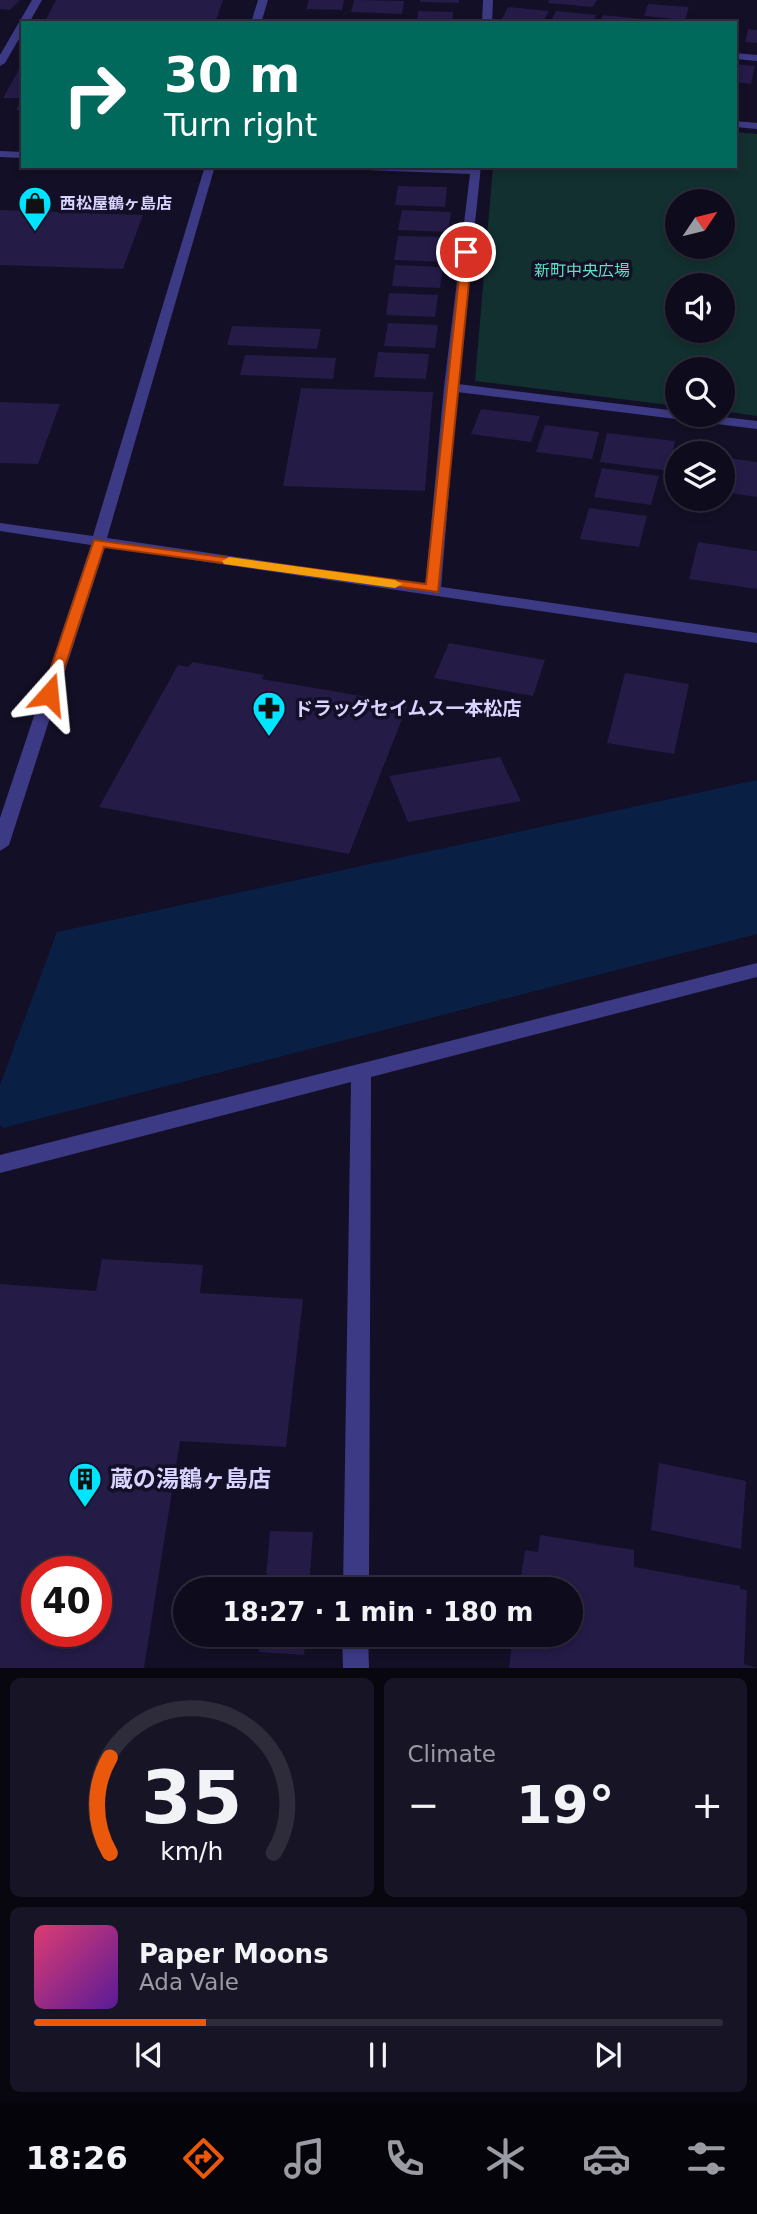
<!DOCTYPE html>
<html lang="en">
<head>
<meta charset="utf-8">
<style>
  body { margin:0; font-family:"DejaVu Sans","Noto Sans JP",sans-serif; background:#171425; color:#f1f3f6; height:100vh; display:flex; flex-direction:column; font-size:26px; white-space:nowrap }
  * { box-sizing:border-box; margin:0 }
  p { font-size:23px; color:#9b9ba3 }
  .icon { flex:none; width:38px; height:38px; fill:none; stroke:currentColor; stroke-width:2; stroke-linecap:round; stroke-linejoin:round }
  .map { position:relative; height:1668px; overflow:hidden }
  .details { display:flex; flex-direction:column; gap:10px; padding:10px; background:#08060f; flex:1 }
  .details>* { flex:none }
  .top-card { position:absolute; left:21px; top:21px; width:716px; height:147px; border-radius:0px; box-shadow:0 4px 10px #0003,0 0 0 2px #2e2b3b; background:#00695c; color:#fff; overflow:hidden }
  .needle { width:46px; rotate:55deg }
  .buttons { position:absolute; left:665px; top:189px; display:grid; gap:14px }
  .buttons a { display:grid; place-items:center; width:70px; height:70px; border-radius:50%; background:#0e0b1c; box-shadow:0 4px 10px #0003,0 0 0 2px #2e2b3b; font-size:35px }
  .speed { position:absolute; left:21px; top:1556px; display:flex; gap:14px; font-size:35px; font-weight:700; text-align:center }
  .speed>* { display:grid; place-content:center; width:91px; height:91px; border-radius:50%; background:#0e0b1c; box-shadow:0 4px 10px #0003,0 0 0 2px #2e2b3b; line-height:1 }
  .speed .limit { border:10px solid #d22; background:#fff; color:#111 }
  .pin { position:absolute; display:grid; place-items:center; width:60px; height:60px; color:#fff; margin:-30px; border:4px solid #fff; border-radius:50%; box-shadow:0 2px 7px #0007 }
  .me { position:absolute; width:77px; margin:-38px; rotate:18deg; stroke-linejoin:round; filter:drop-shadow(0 0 5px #0008) }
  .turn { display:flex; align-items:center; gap:24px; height:147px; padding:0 28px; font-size:32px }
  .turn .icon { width:91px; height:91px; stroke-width:2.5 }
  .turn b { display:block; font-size:49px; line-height:60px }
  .big { font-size:52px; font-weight:700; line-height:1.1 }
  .details .widget { flex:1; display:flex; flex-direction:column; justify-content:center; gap:10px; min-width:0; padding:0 24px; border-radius:10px; background:#171425 }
  .details .dial { align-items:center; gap:0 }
  .dial svg { height:182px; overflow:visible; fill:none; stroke:#2e2b3b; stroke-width:7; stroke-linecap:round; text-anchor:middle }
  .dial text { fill:#f1f3f6; stroke:none }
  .song { display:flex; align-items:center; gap:21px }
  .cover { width:84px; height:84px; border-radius:10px; background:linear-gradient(135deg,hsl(340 70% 55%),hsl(270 70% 35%)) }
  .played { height:7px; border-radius:4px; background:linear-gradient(90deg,#ea580c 25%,#2e2b3b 25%) }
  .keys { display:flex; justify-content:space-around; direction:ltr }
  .heat { display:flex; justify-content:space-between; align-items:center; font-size:38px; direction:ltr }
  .details .tiles { flex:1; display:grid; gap:10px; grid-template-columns:1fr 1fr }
  .widget:last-child { grid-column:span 2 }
  .trip { position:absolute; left:173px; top:1577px; width:410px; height:70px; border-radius:35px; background:#0e0b1c; box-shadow:0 4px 10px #0003,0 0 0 2px #2e2b3b; font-weight:700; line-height:70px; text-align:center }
  .tab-bar { display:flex; height:112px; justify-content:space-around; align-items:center; background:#06040b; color:#9b9ba3 }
  .tab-bar .icon { width:49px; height:49px }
  .tab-bar .current { color:#ea580c }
  .tab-bar b { font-size:32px; color:#f1f3f6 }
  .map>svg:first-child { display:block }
</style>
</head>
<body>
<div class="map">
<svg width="757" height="1668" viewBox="0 0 757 1668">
  <rect width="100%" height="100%" fill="#130f26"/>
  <path fill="#12302f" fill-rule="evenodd" d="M735,132L757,134V416L723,411V369H677V406L475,381L493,166H735ZM677,201H723V247H677ZM677,285H723V331H677Z"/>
  <polygon fill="#0a1f44" points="757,780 757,934 3,1128 0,1125 0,1085 57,932"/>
  <g fill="#241b47" fill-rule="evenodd">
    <polygon points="0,0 20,0 10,10 0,9"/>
    <polygon points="56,0 223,0 215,23 44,23"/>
    <polygon points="309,0 344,0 342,10 306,9"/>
    <polygon points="354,0 361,0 404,1 402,14 351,12"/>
    <polygon points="420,0 459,0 459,3 420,2"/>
    <polygon points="549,0 597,0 593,7 548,3"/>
    <polygon points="648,4 689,7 685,20 644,16"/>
    <polygon points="508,7 549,11 543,22 502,19"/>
    <polygon points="418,11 453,12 452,23 417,23"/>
    <polygon points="556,11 596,15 593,23 550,23"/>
    <polygon points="603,15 643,19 642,23 599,23"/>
    <polygon points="748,29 757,30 757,43 745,42"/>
    <polygon points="23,62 23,110 16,110 22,98 3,98"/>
    <polygon points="735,64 755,66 751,84 735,82"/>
    <polygon points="398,186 447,187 445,207 395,205"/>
    <polygon points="0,210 143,215 123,269 0,265"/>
    <polygon points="402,210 451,212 448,232 398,230"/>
    <polygon points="398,236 449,237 447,262 394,260"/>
    <polygon points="395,265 443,267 440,288 392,286"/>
    <polygon points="389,293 438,295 435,317 386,315"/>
    <polygon points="388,323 438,325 435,348 384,346"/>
    <polygon points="232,326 321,329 317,349 227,345"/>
    <polygon points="378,352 429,354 426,379 374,377"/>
    <polygon points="245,355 336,358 333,379 240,375"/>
    <polygon points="301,388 433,392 425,491 283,486"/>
    <polygon points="0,402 60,404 38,464 0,463"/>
    <polygon points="481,409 540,416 531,442 471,434"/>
    <polygon points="545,425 599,432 592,459 536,452"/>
    <polygon points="607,433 675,441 669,471 600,462"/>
    <polygon points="723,457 757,462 757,497 723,492"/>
    <polygon points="602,468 659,476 651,505 594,497"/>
    <polygon points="589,508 647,516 639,547 580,539"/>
    <polygon points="698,542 757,551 757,589 689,579"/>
    <polygon points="449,643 545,660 533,696 434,678"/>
    <polygon points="193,662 264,675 262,679 408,704 349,854 99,807 178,665 188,667"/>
    <polygon points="625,673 689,684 674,754 607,743"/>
    <polygon points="500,757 521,801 408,822 389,776"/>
    <path d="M102,1259L203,1265L200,1293L303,1299L286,1447L180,1441L144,1668H0V1284L96,1291ZM37,1572H96V1631H37Z"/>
    <polygon points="659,1463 746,1481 741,1549 651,1530"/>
    <polygon points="270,1531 313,1532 309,1589 265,1589"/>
    <polygon points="540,1535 634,1550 634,1567 740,1586 740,1589 747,1590 744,1664 757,1668 509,1668 513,1634 570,1634 570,1589 519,1589 525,1550 538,1552"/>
    <polygon points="261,1634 306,1634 304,1655 259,1652"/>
  </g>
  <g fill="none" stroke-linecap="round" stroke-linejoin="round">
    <g fill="#3d3a85" fill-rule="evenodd">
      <polygon points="32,0 42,0 29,23 23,23 23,32 5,63 0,66 0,55"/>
      <polygon points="483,0 493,0 492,23 482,23"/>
      <polygon points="735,53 757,55 757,61 735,59"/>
      <polygon points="735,121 757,123 757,129 735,127"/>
      <polygon points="0,151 23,152 23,158 0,157"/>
      <polygon points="335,166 481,166 458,384 677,411 677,415 707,415 757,421 757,429 457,392 441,589 433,594 428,592 425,589 444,387 470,174 340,169"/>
      <polygon points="757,963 757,977 371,1077 369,1589 343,1589 351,1082 0,1173 0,1155"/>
      <polygon points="342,1634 368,1634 369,1668 343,1668"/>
    </g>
    <g fill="#3d3a85" fill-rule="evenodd">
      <polygon points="258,0 268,0 261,23 251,23"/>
      <polygon points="205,166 215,166 107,538 757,633 757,643 105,547 9,845 0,851 0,818 91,545 0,531 0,523 93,536"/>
    </g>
  </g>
  <polygon fill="#ea580c" stroke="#983908" stroke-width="2" points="462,250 472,252 438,592 104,547 56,694 49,698 44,697 42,694 94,540 426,584"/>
  <polygon fill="#f59e0b" points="229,557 395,580 402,584 395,588 224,564 222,561"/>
  <defs>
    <symbol id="shop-pin" viewBox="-11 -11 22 30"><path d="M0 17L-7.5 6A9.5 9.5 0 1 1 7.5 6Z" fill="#00e5ff" stroke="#130f26"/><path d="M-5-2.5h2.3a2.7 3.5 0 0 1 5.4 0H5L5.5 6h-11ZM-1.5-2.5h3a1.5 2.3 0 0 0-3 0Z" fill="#111"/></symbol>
    <symbol id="pharmacy-pin" viewBox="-11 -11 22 30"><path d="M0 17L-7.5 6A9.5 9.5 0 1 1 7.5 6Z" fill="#00e5ff" stroke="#130f26"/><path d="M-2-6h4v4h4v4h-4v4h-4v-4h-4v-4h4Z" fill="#111"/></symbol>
    <symbol id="building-pin" viewBox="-11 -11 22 30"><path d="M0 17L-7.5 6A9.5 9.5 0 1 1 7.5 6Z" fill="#00e5ff" stroke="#130f26"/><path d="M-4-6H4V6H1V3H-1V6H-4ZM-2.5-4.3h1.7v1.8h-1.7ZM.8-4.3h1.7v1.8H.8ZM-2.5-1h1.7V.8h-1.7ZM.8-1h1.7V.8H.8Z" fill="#111"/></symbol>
  </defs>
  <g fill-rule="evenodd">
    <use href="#shop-pin" x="16" y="184" width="38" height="52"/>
    <use href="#pharmacy-pin" x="250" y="689" width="38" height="52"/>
    <use href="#building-pin" x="66" y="1460" width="38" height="52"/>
  </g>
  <g text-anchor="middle" stroke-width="7" stroke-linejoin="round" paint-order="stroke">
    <g font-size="16" font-weight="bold" fill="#d9d4ff" stroke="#130f26" text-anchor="start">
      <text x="60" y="209">西松屋鶴ヶ島店</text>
    </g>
    <g font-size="16" fill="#5fe0c0" stroke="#130f26">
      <text x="582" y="276">新町中央広場</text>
    </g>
    <g font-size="19" font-weight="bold" fill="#d9d4ff" stroke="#130f26" text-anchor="start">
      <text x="294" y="715">ドラッグセイムス一本松店</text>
    </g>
    <g font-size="23" font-weight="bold" fill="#d9d4ff" stroke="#130f26" text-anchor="start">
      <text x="110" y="1487">蔵の湯鶴ヶ島店</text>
    </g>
  </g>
</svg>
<div class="buttons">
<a><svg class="needle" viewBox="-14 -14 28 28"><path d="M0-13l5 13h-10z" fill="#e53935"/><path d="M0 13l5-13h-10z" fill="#9b9ba3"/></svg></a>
<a><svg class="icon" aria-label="sound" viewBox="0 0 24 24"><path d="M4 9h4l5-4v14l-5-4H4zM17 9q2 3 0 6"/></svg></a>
<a><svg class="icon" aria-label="search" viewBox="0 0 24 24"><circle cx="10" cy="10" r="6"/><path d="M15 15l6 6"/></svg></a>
<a><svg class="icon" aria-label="layers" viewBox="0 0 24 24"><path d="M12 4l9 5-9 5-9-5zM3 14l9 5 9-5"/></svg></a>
</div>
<div class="speed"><div class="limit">40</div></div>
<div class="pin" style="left:466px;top:252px;background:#d93025"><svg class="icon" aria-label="arrive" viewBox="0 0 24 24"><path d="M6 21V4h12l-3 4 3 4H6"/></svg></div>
<svg class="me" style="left:49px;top:694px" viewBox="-20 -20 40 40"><path d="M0-17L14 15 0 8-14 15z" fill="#ea580c" stroke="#fff" stroke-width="4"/></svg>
<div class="trip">18:27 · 1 min · 180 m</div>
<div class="top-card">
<div class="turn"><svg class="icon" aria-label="right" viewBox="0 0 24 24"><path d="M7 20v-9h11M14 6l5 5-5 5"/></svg><div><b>30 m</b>Turn right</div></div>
</div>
</div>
<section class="details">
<div class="tiles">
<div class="widget dial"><svg viewBox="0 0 100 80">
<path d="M14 69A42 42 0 1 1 86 69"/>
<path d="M14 69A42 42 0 0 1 14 27" stroke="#ea580c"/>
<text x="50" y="56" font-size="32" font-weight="700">35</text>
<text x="50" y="72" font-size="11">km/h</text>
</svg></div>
<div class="widget"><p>Climate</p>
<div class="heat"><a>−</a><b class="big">19°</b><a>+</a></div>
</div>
<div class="widget">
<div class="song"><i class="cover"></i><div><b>Paper Moons</b><p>Ada Vale</p></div></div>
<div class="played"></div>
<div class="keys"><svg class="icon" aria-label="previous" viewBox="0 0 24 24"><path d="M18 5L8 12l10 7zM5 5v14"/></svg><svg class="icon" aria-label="pause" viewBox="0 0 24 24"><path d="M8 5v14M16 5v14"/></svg><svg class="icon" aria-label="next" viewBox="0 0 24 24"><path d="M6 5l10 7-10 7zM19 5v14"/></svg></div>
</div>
</div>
</section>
<nav class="tab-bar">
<b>18:26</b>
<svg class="icon current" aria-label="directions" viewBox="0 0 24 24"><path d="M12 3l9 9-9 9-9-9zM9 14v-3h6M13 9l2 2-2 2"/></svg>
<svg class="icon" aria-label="music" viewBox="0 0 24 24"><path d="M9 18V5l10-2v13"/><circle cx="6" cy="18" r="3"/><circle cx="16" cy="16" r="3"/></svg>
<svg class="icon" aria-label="phone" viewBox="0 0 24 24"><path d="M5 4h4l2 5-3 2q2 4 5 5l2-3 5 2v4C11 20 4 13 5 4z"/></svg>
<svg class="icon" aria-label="climate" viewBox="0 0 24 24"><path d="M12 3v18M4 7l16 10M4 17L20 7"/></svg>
<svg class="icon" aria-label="car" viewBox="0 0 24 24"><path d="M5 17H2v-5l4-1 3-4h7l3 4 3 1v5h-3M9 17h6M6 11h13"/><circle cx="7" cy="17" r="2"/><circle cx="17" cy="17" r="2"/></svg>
<svg class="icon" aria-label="filters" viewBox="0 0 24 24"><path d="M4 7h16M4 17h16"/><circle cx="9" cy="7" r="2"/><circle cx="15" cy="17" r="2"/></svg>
</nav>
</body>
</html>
